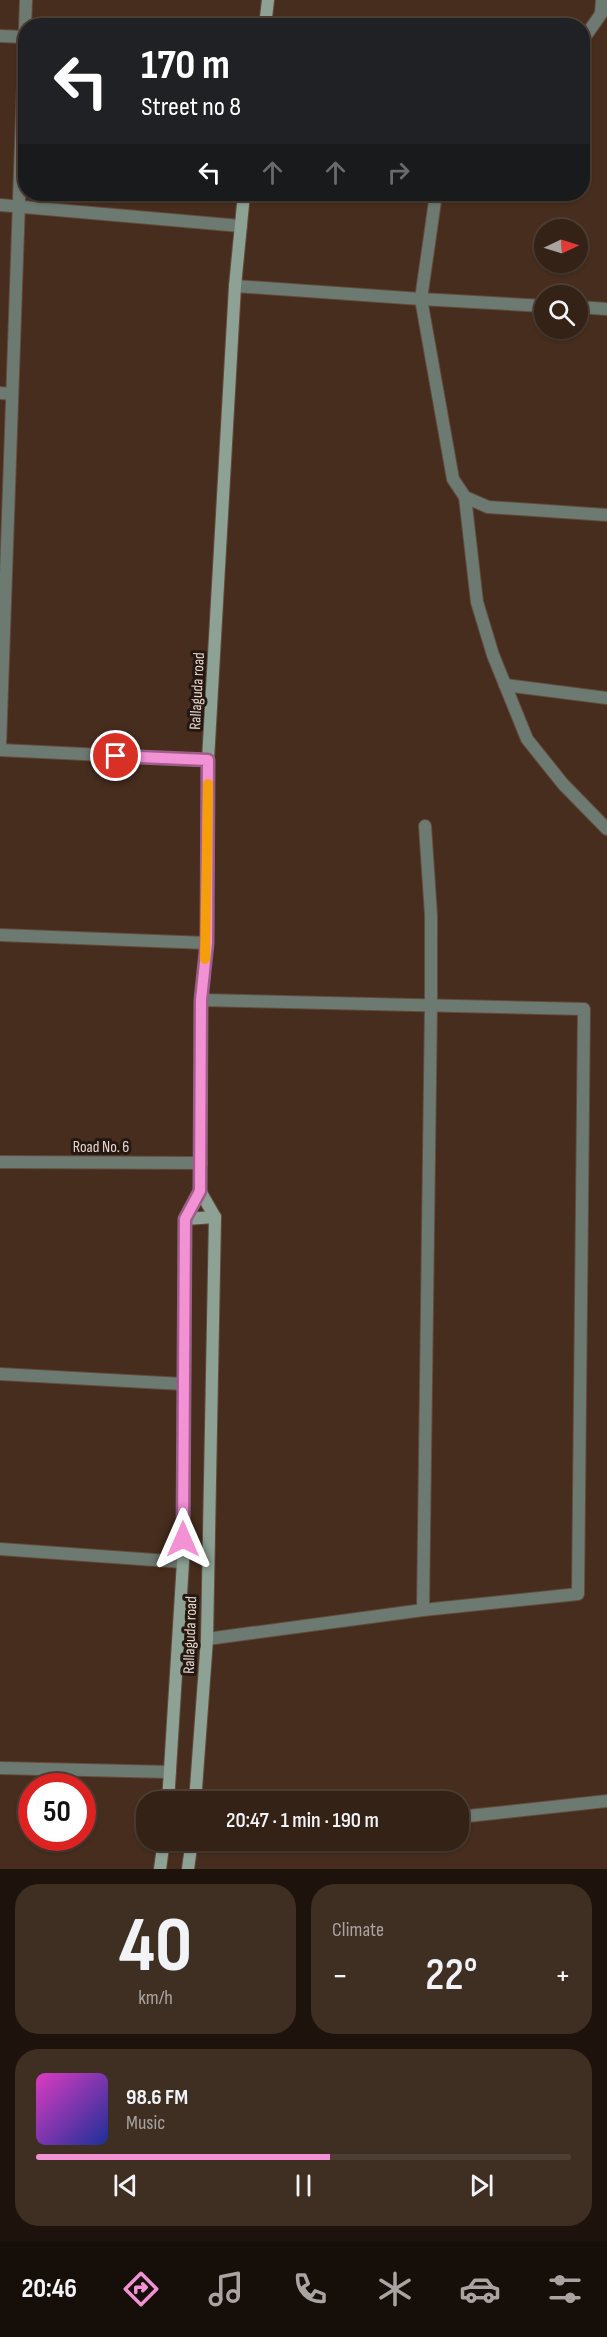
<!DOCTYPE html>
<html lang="en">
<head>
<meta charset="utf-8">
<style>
  body { margin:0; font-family:"Sofia Sans Condensed",sans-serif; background:#3f2f23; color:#f1f3f6; height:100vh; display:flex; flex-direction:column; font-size:22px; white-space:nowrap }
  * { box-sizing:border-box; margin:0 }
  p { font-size:20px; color:#a9a4a1 }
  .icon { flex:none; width:33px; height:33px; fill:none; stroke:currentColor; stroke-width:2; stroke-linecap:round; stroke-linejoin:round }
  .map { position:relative; height:1869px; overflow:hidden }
  .side { display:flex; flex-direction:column; gap:15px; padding:15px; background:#1d130c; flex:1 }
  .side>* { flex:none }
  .banner { position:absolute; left:18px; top:18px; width:572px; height:183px; border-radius:24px; box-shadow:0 2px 4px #0004,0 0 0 2px #4e3f35; background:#202124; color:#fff; overflow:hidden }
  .needle { width:39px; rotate:86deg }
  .controls { position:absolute; left:534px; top:219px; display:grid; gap:12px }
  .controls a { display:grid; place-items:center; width:54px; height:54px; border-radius:50%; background:#342216; box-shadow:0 2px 4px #0004,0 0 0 2px #4e3f35; font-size:30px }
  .speed { position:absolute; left:18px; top:1773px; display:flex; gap:12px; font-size:30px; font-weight:700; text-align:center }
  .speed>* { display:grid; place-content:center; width:78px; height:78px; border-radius:50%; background:#342216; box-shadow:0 2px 4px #0004,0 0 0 2px #4e3f35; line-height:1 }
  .speed .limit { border:9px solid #d22; background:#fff; color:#111 }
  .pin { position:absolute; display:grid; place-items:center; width:51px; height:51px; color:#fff; margin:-26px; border:3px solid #fff; border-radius:50%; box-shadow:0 2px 6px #0007 }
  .me { position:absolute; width:66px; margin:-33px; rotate:0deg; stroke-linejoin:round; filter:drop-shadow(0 0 4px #0008) }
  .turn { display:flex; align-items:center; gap:21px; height:126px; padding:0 24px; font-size:27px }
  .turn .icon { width:78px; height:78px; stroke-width:2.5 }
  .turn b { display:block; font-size:42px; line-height:51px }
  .lanes { display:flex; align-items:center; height:57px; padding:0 24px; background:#0003; justify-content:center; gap:30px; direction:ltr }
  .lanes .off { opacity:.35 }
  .big { font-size:45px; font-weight:600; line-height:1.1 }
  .side .tile { flex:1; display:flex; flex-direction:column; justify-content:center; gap:9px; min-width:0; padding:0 21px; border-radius:24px; background:#3f2f23 }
  .side .dial { align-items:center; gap:0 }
  .dial b { font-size:78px; line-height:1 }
  .song { display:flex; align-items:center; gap:18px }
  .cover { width:72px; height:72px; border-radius:9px; background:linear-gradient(135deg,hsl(310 70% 55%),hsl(230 70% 35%)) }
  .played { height:6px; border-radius:3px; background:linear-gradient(90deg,#f391d5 55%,#4e3f35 55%) }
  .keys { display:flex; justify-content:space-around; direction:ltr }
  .heat { display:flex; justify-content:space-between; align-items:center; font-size:33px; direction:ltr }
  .side .tiles { flex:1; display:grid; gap:15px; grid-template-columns:1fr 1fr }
  .tile:last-child { grid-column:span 2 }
  .trip { position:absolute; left:136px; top:1791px; width:333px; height:60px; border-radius:24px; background:#342216; box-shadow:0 2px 4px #0004,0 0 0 2px #4e3f35; font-weight:600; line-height:60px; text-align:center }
  .dock { display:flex; height:96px; justify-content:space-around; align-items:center; background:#150e09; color:#a9a4a1 }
  .dock .icon { width:42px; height:42px }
  .dock .selected { color:#f391d5 }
  .dock b { font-size:27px; color:#f1f3f6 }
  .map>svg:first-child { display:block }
</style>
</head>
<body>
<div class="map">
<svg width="607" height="1869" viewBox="0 0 607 1869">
  <rect width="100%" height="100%" fill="#462d1e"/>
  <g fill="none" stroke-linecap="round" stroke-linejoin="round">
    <defs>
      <g id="street">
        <polyline points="0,36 25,37"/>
        <polyline points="582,41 601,14 602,0"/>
        <polyline points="436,194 421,299 544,306"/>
        <polyline points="0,205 241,226"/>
        <polyline points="235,286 421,299 453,479 465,497 488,507 607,515"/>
        <polyline points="578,307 607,309"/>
        <polyline points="0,393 12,394"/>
        <polyline points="465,497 477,602 493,655 527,739 563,784 607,829"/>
        <polyline points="505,685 607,698"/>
        <polyline points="0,746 26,0"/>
        <polyline points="0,750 208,760"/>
        <polyline points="0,935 207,943"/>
        <polyline points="201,1000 584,1009 578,1594 423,1610 207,1639"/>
        <polyline points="0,1162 201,1163"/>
        <polyline points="0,1374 183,1384"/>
        <polyline points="0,1549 183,1562"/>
        <polyline points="423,1610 431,1004 431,915 425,826"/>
        <polyline points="0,1768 170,1772"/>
        <polyline points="459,1817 607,1801"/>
        <polyline points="192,1846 244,1840"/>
      </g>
      <g id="secondary">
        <polyline points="265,26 268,0"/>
        <polyline points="185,1219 215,1217"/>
        <polyline points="168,1802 183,1562 185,1219 200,1191 201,1000 207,943 208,760 235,286 244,194"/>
        <polyline points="195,1802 207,1639 215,1217 200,1191"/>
        <polyline points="160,1869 164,1840"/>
        <polyline points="188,1869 192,1840"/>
      </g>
    </defs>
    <use href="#street" stroke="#634b3e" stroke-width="14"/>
    <use href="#secondary" stroke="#634b3e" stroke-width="14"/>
    <use href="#street" stroke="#6d7a71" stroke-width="12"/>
    <use href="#secondary" stroke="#8da294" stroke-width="12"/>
  </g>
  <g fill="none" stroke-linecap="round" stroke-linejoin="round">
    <defs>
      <polyline id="route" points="116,756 208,760 207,943 201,1000 200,1191 185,1219 183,1539"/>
    </defs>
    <use href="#route" stroke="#9e5e8a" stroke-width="15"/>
    <use href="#route" stroke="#f391d5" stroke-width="10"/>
    <polyline stroke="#f59e0b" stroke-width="10" points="205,959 208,784"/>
  </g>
  <g text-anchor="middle" stroke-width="6" stroke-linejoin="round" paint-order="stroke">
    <g font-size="16" fill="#e7d6cd" stroke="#241812">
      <text transform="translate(196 691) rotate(-87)" y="6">Rallaguda road</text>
      <text x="101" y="1152">Road No. 6</text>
      <text transform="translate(189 1635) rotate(-88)" y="6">Rallaguda road</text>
    </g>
  </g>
</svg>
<div class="controls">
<a><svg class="needle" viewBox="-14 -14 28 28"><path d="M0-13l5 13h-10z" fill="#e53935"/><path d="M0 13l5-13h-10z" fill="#a9a4a1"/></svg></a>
<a><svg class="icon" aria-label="search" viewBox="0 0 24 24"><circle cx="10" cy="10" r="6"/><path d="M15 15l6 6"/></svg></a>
</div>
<div class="speed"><div class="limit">50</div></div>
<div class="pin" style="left:116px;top:756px;background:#d93025"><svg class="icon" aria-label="arrive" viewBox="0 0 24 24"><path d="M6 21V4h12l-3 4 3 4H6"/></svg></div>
<svg class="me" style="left:183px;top:1539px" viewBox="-20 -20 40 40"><path d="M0-17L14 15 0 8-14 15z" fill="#f391d5" stroke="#fff" stroke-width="4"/></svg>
<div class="trip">20:47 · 1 min · 190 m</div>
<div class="banner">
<div class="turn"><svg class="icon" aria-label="left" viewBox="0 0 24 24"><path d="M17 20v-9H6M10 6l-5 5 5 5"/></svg><div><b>170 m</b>Street no 8</div></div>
<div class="lanes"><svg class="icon" aria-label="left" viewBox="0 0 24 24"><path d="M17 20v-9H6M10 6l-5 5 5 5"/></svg><svg class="icon off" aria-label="ahead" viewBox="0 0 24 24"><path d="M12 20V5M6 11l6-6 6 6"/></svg><svg class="icon off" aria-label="ahead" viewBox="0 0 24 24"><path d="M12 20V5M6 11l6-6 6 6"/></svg><svg class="icon off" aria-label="right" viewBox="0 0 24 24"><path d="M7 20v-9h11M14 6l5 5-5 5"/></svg></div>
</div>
</div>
<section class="side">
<div class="tiles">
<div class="tile dial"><b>40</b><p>km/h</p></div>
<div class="tile"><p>Climate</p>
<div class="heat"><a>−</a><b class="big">22°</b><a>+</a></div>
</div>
<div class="tile">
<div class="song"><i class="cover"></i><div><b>98.6 FM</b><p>Music</p></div></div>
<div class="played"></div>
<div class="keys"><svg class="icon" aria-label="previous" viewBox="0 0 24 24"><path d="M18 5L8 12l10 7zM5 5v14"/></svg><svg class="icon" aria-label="pause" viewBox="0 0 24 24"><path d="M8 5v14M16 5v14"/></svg><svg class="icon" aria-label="next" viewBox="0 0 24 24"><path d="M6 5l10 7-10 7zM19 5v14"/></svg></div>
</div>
</div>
</section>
<nav class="dock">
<b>20:46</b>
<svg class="icon selected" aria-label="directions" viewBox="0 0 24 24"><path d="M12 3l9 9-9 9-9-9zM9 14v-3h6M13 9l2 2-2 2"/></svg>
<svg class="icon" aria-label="music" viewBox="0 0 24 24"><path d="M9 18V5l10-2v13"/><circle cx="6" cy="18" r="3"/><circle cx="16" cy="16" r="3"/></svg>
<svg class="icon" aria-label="phone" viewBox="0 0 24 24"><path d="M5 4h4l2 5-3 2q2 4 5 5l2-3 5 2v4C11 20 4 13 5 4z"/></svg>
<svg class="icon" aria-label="climate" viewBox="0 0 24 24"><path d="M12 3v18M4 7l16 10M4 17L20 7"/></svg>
<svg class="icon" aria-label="car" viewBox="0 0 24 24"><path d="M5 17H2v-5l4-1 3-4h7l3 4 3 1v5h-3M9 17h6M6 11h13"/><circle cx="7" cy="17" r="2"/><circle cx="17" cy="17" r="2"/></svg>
<svg class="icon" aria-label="filters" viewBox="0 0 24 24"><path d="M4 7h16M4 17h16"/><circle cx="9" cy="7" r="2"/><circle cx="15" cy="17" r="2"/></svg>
</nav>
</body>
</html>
